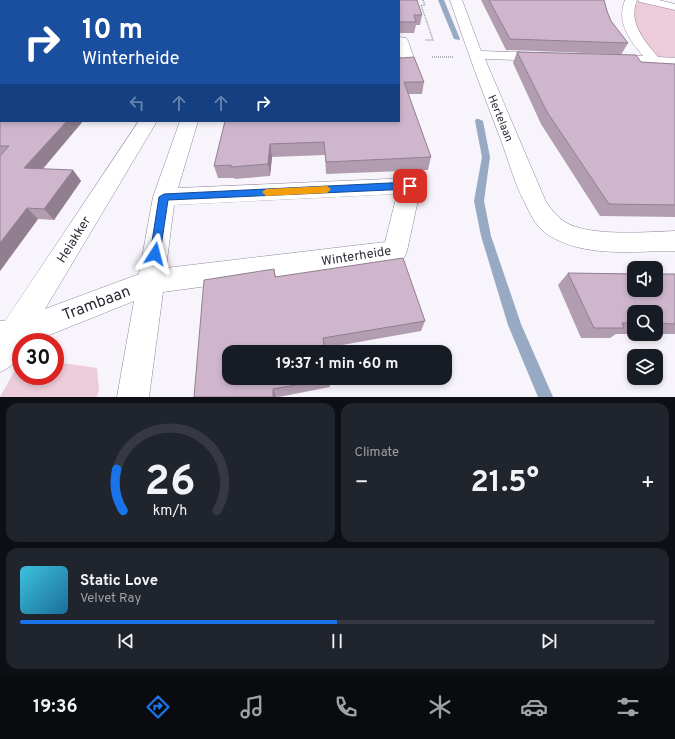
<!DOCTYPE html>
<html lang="en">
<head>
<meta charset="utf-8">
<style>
  body { margin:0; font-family:Overpass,sans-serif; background:#20242c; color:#f1f3f6; height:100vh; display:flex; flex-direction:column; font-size:15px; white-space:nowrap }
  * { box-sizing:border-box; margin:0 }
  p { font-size:13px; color:#9ea1a6 }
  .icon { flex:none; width:22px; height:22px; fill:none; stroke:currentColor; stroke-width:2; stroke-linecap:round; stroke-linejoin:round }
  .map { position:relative; height:397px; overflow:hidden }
  .drawer { display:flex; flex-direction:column; gap:6px; padding:6px; background:#0d0f14; flex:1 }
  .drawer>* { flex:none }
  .hud { position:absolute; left:0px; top:0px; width:400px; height:122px; box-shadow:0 2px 6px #0003; background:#1a4fa0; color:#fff; overflow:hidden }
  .buttons { position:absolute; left:627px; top:261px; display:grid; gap:8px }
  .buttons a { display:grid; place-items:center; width:36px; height:36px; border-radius:8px; background:#171b24; box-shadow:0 2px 6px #0003; font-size:20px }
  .speed { position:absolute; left:12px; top:333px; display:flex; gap:8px; font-size:20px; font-weight:700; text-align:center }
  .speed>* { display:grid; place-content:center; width:52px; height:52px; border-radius:50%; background:#171b24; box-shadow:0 2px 6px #0003; line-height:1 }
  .speed .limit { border:6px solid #d22; background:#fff; color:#111 }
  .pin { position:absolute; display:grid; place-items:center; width:34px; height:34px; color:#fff; margin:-17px; border-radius:8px; box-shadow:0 2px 6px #0006 }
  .me { position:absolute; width:44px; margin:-22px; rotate:9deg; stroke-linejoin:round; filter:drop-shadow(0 0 3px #0008) }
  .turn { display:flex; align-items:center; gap:14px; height:84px; padding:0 16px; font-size:18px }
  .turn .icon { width:52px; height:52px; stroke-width:2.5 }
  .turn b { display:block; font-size:28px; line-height:34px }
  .lanes { display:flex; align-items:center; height:38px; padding:0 16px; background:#0003; justify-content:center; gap:20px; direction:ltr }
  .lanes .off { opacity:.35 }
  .big { font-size:30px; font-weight:700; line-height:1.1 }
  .drawer .tile { flex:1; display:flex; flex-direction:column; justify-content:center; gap:6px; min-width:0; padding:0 14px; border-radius:12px; background:#20242c }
  .drawer .dial { align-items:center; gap:0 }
  .dial svg { height:104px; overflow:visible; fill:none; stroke:#363941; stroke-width:7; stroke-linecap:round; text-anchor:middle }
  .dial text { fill:#f1f3f6; stroke:none }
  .song { display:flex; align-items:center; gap:12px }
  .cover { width:48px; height:48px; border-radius:6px; background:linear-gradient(135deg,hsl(190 70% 55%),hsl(200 70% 35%)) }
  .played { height:4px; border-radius:2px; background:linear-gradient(90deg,#1a73e8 50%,#363941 50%) }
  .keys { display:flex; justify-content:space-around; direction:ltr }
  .heat { display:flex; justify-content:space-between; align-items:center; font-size:22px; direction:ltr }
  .drawer .tiles { flex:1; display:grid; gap:6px; grid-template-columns:1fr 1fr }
  .tile:last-child { grid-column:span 2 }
  .trip { position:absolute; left:222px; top:345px; width:230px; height:40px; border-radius:12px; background:#171b24; box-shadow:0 2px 6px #0003; font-weight:700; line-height:40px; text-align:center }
  .menu { display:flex; height:64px; justify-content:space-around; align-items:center; background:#090b0e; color:#9ea1a6 }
  .menu .icon { width:28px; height:28px }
  .menu .active { color:#1a73e8 }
  .menu b { font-size:18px; color:#f1f3f6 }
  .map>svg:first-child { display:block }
</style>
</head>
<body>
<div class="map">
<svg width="675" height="397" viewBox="0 0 675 397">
  <rect width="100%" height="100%" fill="#f7f5fb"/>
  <g fill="#ecccd9">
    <path d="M638,1L675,9V57H654C645,47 630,24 634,10C634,7 637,3 638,1Z"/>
    <polygon points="21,359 21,376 55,376 55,362 97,368 99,390 97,397 0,397"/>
  </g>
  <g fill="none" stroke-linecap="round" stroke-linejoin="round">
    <g fill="#98a9c3" fill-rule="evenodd">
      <polygon points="438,0 444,0 460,39 459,40 454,39"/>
      <polygon points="476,119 479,119 483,121 490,157 484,201 491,236 521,324 553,397 538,397 508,325 481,236 474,201 482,157 475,121"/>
    </g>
    <defs>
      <g id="minor">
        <rect x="234" y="0" width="12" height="1"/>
        <path d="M450,0H462L481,51L546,53L551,54L553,57L551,60L546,61L485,59L546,202C551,209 557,217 565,222C589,237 646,232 675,231V251C635,251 586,258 550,236C539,230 531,217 526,205C515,185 509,162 501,140C483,94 466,47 450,0Z"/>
        <path d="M625,0H637C628,23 644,40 658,57L675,58V66L605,62L603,59L605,56L610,55L643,56C629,39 616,22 625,0Z"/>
        <polygon points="638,0 659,0 675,4 675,10 640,2"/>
        <polygon points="399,37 406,38 408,41 416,64 414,67 399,68 399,60 400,60"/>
        <rect x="0" y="70" width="1" height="10"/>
        <path d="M139,121H157L45,309L139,274L153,197L180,121H198L178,188L410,178L418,181L421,186L407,251L404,258L395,261L163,292L149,397H117L134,301L32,342H21C21,357 13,367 0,372V321H5ZM397,194L385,242L166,268L174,205Z"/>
      </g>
    </defs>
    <use href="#minor" stroke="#9085a0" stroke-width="1"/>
    <g stroke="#9d9aa3" stroke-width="1.5" stroke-dasharray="1 1" stroke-linecap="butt">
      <polyline points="423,0 425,5 421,5 433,40 425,40"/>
      <polyline points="432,57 453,57"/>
    </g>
    <use href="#minor" fill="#fff" fill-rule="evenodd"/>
  </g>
  <g fill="#b29db0" fill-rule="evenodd">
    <polygon points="0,0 192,0 191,1 1,1 1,44 0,44"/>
    <polygon points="481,0 604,0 607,11 611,21 628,43 621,55 641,62 675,64 675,217 600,216 541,124 513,63 517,52 614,54 506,50"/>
    <polygon points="399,1 422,15 420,25 416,25 414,33 399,33"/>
    <polygon points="399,56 424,82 422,94 408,94 431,157 428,170 326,174 325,155 272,157 270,176 235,179 234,178 218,178 214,166"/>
    <polygon points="0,81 1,121 83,121 43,169 73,170 81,181 54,220 38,219 0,271"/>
    <polygon points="274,269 276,277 425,321 421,331 325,348 329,378 330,387 279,397 194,397"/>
    <path d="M568,273L675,274V334H616L610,338H581L558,285ZM634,312H656V334H634Z"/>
  </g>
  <g fill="#917f90">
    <polygon points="182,0 192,0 191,1 181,1"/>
    <polygon points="67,121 83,121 33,180 24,168"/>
    <polygon points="270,144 272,157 270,176 268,164"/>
    <polygon points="73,170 81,181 54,220 44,209"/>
    <polygon points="27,208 38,219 0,271 0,243"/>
    <polygon points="273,389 276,397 273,397"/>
  </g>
  <g fill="#cfb6cd" stroke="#917f90">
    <polygon points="0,0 182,0 181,1 1,1 1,34 0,34"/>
    <polygon points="263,0 417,0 422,15 414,15 416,22 399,22 399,1 262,1"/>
    <polygon points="489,0 604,0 607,11 611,21 628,43 510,39"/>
    <polygon points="517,52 636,55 641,62 675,64 675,205 609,204 547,112"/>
    <polygon points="399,56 401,58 414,57 424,82 404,82 431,157 326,162 324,142 270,144 268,164 231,167 231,165 214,166 225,121 399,121"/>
    <polygon points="0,81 1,81 1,121 67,121 24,168 73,170 44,209 27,208 0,243 0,156 9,146 0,146"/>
    <polygon points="403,258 425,321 323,338 325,352 229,352 229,378 329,378 330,379 273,389 273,397 194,397 204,280 274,269 275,277"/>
    <polygon points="568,273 634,274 634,290 656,290 656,274 675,274 675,324 656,323 656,312 634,312 634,323 622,323 624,328 594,328"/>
  </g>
  <polygon fill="#1a73e8" stroke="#114b97" points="410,182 415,186 410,189 168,200 160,254 158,257 155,258 151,257 150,254 159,197 164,194"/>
  <polygon fill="#f59e0b" points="327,186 331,189 327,193 266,196 262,192 266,189"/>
  <g text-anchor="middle" stroke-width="3" stroke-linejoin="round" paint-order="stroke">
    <g font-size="11" fill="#302b37" stroke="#fff">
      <text transform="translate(501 118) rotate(68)" y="4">Hertelaan</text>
    </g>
    <g font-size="13" fill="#302b37" stroke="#fff">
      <text transform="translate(73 239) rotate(-58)" y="5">Heiakker</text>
      <text transform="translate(356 255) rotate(-9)" y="5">Winterheide</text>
    </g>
    <g font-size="16" fill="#302b37" stroke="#fff">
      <text transform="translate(96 302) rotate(-21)" y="6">Trambaan</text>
    </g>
  </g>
</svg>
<div class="buttons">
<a><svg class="icon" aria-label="sound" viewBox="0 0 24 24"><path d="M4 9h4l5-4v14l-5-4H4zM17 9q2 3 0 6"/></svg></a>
<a><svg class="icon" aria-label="search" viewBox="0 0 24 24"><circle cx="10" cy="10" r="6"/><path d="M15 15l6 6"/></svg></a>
<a><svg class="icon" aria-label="layers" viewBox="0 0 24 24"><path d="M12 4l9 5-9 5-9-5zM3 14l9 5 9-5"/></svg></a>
</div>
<div class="speed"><div class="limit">30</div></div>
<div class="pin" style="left:410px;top:186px;background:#d93025"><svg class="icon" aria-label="arrive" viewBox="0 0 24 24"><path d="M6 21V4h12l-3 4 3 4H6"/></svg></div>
<svg class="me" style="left:155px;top:254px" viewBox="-20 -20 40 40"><path d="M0-17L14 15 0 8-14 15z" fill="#1a73e8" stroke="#fff" stroke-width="4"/></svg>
<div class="trip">19:37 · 1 min · 60 m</div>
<div class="hud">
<div class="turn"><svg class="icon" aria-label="right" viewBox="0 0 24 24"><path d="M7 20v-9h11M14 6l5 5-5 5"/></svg><div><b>10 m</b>Winterheide</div></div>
<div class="lanes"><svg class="icon off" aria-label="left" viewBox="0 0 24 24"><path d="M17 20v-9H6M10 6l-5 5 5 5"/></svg><svg class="icon off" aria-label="ahead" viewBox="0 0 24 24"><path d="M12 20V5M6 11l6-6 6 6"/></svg><svg class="icon off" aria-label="ahead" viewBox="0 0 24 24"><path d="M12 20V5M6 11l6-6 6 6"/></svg><svg class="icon" aria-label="right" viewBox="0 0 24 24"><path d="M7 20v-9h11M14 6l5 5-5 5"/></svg></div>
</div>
</div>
<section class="drawer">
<div class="tiles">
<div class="tile dial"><svg viewBox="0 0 100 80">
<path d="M14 69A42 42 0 1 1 86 69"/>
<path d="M14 69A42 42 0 0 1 9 37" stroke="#1a73e8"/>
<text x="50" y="56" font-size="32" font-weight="700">26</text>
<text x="50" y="72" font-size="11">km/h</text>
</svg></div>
<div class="tile"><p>Climate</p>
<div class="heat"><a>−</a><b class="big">21.5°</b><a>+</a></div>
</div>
<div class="tile">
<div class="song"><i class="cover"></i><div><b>Static Love</b><p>Velvet Ray</p></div></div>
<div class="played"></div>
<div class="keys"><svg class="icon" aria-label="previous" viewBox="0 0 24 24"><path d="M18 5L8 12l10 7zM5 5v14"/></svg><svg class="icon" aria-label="pause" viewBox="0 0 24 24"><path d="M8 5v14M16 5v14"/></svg><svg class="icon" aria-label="next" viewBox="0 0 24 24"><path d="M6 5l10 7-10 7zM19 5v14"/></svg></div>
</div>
</div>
</section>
<nav class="menu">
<b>19:36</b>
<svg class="icon active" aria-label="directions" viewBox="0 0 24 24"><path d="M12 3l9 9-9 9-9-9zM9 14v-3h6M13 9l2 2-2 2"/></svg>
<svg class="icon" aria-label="music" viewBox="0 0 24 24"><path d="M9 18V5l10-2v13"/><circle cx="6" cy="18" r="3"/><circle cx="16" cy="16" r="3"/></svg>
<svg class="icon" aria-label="phone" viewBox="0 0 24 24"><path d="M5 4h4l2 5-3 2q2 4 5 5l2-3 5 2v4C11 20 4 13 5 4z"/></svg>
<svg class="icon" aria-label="climate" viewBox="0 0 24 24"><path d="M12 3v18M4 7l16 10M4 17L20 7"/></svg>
<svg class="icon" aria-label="car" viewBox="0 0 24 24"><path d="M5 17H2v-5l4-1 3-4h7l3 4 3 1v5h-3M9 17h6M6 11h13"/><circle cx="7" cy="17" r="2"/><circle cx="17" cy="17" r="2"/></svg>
<svg class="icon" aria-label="filters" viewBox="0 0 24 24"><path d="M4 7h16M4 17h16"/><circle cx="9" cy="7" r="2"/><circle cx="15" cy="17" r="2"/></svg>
</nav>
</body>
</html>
